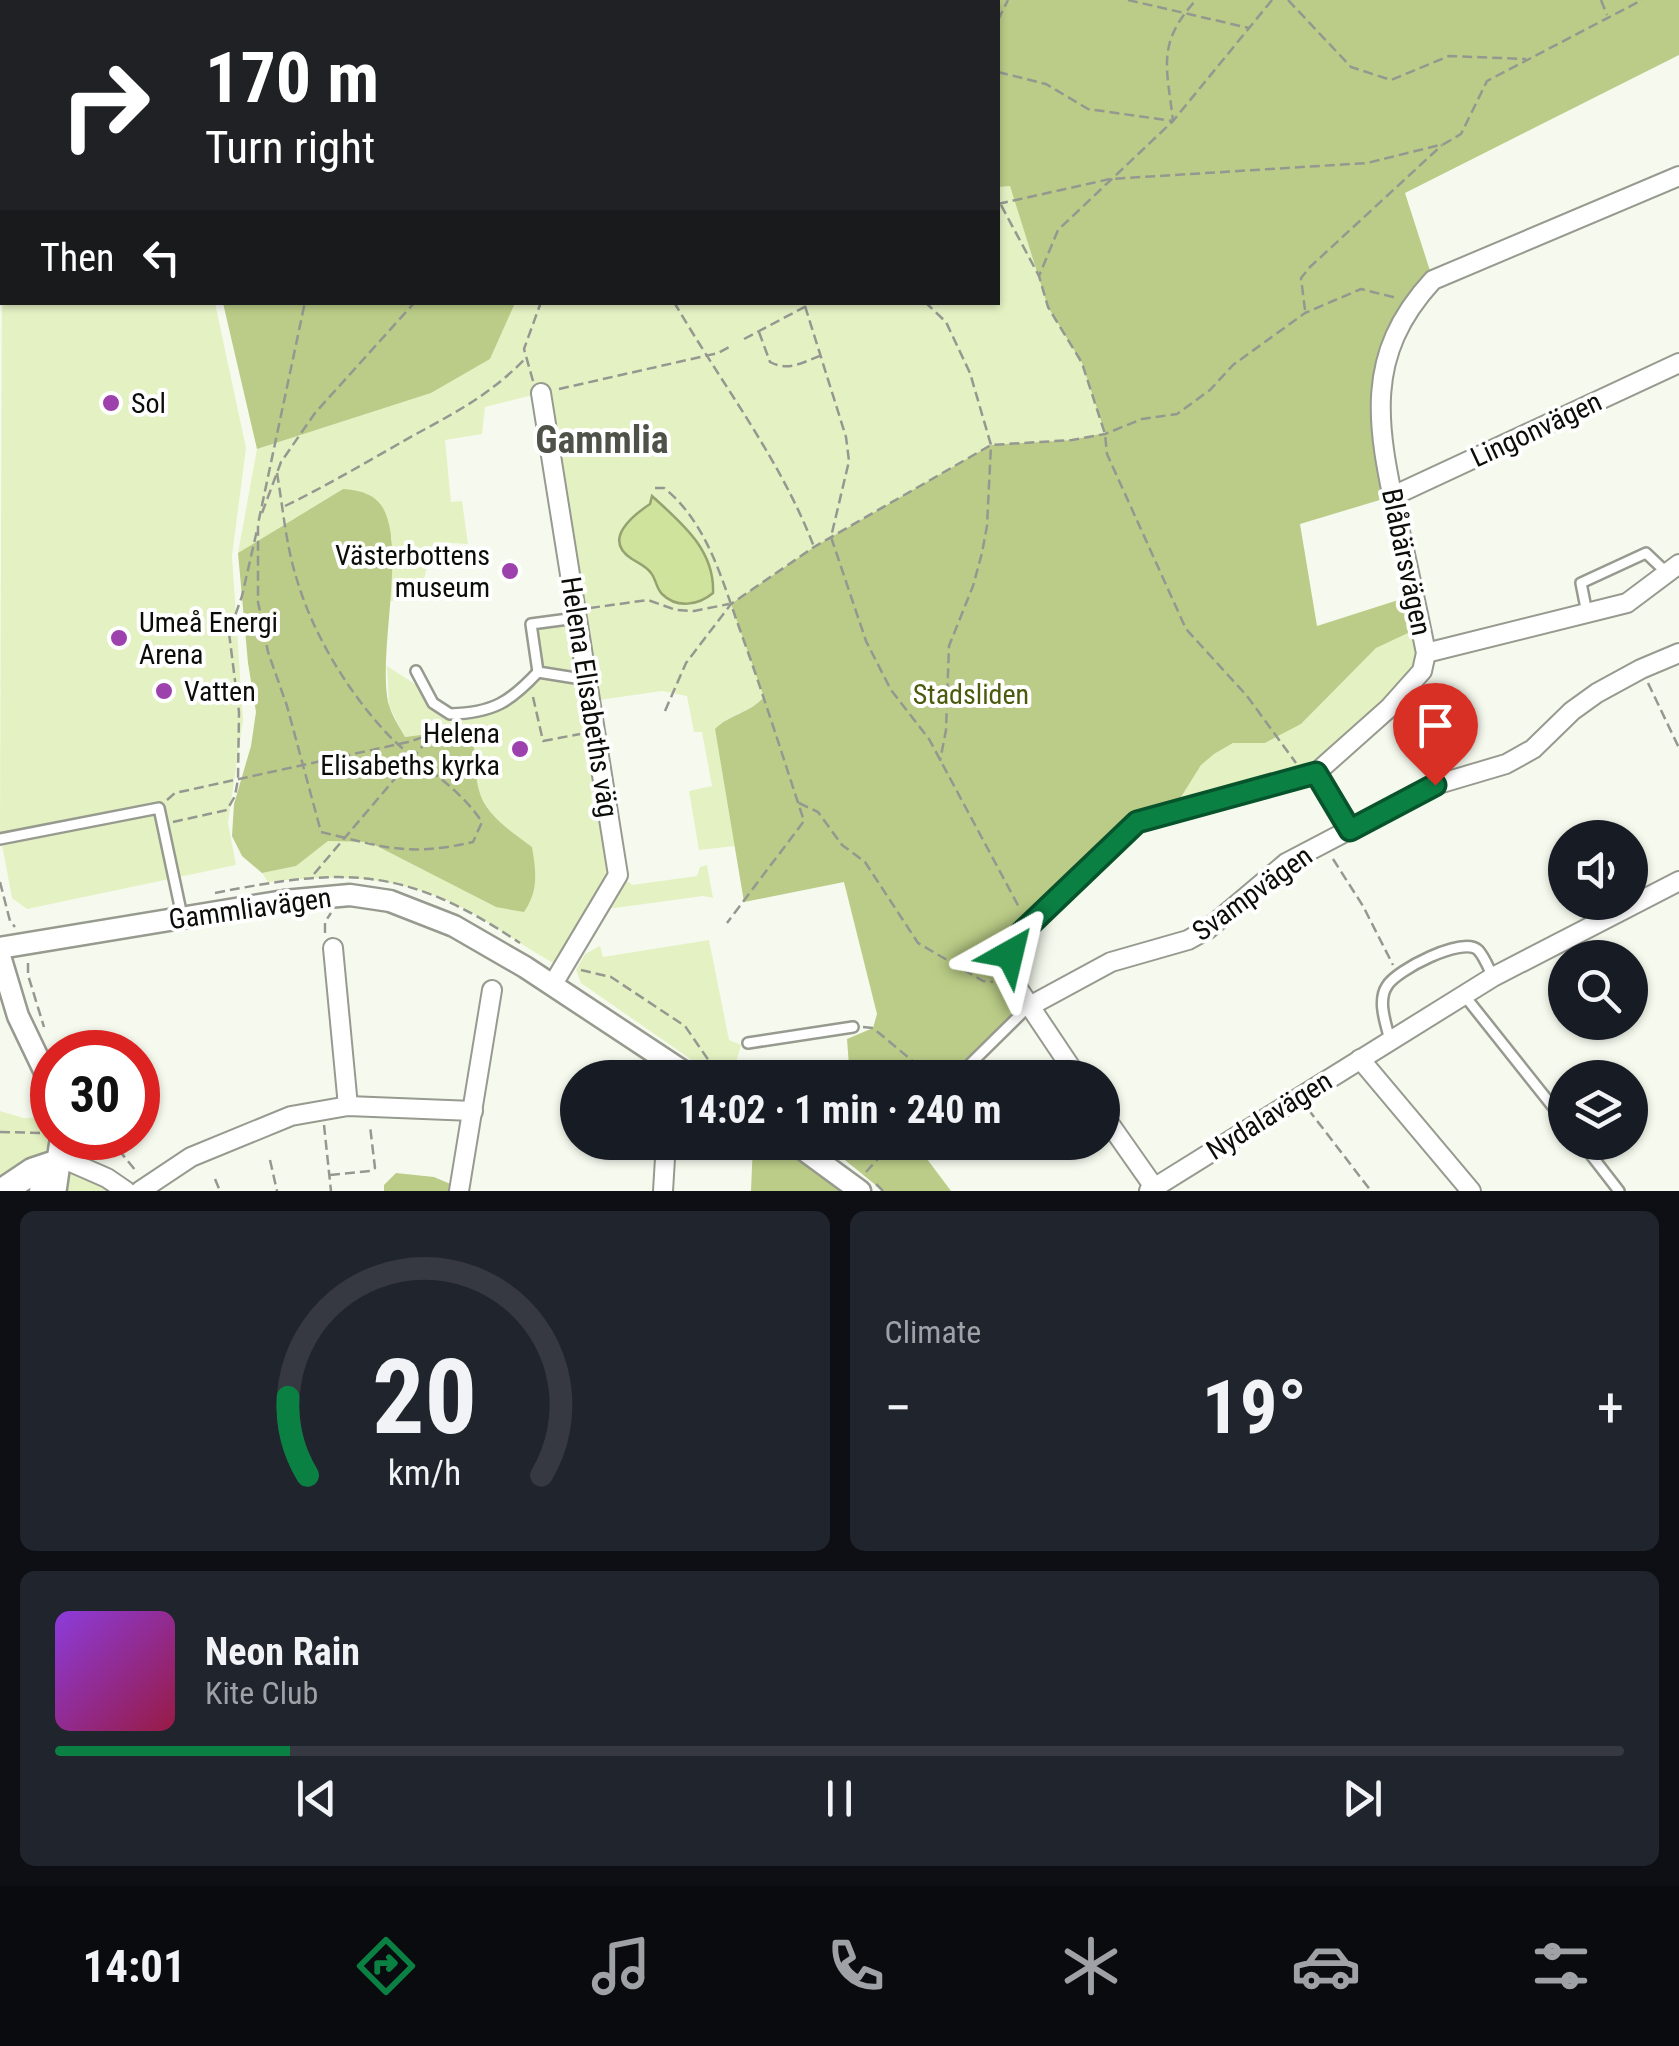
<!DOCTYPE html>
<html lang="en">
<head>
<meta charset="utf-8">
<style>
  body { margin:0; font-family:"Roboto Condensed",sans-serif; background:#20242c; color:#f1f3f6; height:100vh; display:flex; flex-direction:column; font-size:38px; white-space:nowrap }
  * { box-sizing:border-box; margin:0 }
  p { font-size:32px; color:#9ea1a6 }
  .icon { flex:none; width:55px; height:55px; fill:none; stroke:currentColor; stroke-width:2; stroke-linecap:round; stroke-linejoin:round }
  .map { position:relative; height:1191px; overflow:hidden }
  .side { display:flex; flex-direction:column; gap:20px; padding:20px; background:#0d0f14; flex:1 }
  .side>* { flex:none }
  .hud { position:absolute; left:0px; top:0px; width:1000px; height:305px; box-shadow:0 2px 8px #0004; background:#202124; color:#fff; overflow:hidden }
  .controls { position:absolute; left:1548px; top:820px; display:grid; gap:20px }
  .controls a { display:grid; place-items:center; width:100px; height:100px; border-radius:50%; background:#171b24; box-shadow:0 2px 8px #0004; font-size:50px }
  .speed { position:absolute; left:30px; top:1030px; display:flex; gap:20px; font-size:50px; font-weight:700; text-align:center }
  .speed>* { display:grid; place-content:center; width:130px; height:130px; border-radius:50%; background:#171b24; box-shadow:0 2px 8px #0004; line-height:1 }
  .speed .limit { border:15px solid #d22; background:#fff; color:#111 }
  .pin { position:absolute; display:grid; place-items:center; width:85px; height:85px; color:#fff; margin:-102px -42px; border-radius:50% 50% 50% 0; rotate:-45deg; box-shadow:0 0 10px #0007 }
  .pin .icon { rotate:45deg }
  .me { position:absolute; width:110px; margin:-55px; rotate:37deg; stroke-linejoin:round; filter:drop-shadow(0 0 8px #0008) }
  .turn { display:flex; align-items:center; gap:35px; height:210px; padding:0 40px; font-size:45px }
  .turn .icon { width:130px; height:130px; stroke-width:2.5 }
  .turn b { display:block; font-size:70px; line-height:85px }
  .then { display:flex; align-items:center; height:95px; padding:0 40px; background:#0003; gap:20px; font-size:38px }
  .big { font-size:75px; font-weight:700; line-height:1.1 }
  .side .tile { flex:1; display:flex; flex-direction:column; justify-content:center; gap:15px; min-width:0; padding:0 35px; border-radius:15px; background:#20242c }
  .side .dial { align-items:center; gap:0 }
  .dial svg { height:260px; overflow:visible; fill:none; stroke:#363941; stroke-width:7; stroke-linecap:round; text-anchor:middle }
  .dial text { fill:#f1f3f6; stroke:none }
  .song { display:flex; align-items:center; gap:30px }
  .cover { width:120px; height:120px; border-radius:15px; background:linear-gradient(135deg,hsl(270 70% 55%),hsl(340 70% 35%)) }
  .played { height:10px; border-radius:5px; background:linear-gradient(90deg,#0b8043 15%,#363941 15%) }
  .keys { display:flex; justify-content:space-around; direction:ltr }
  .heat { display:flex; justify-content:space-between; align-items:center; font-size:55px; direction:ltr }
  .side .tiles { flex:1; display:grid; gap:20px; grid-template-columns:1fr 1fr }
  .tile:last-child { grid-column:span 2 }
  .trip { position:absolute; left:560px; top:1060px; width:560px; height:100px; border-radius:50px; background:#171b24; box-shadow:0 2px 8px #0004; font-weight:700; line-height:100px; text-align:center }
  .tabs { display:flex; height:160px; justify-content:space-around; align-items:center; background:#090b0e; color:#9ea1a6 }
  .tabs .icon { width:70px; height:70px }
  .tabs .selected { color:#0b8043 }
  .tabs b { font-size:45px; color:#f1f3f6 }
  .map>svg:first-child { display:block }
</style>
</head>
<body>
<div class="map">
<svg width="1679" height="1191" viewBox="0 0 1679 1191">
  <rect width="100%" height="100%" fill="#f6faee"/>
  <g fill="#e4f1c3">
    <path d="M1010,185L1048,307L1082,363L1105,434L1072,440L991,445L814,547L731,604L765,697C750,712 730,714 715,729L735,846L699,850L689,791L712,786L702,732H694L687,696L662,691L592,701L614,883L629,882L632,885L697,876L700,867L707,865L713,898L703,896L600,910L563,968C531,952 502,930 470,912C406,876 339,873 268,882L262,873L296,866L328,841L369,842L496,907L532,847C512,833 486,815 479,790C472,766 481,753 466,729L405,737L389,706L387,666L424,690L450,714L493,709L538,672L531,624L579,617L541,393L485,407L482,434L445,440L451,502L462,501L468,544L434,542L420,593L388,602L392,538L343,489L238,553L257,449L431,393L490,359L515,303L998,302V187Z"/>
    <polygon points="2,254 2,302 215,303 246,448 232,556 243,720 228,823 236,865 27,909 12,898 0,834"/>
    <polygon points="1421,627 1422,671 1316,773 1171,813 1201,764 1214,754 1233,743 1265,743 1301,724 1376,648"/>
    <polygon points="709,940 729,1040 741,1045 733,1073 718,1074 702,1067 581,983 576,970 585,954 600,946 603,957"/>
    <polygon points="0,1111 23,1118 52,1117 52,1138 59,1157 126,1191 0,1191"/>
  </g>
  <g fill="#bacc87">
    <path d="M166,0H1679V55L1405,193L1433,280L1412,303L1380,391L1393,496L1300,524L1317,626L1414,595L1421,627L1376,648L1301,724L1265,743H1233L1214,754L1201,765L1171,813L1137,822L1010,954L1028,1007L956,1077L761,1078L849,1066L847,1039L873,1028L877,1014L844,882L744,902L715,729C730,714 750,713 764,697L731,604L814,547L991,445L1072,440L1105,433L1082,363L1048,307L1010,186L998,187V2Z"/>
    <polygon points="223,303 223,302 515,303 490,359 431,393 257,449"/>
    <path d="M343,489C359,490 375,494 383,508C406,549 378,651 388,702C391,714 399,726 405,737L466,729C481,753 472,765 479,790C485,815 512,832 532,847C536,872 539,890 524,912L496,907L369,842L328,841L296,866L262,873L242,856L232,836L234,804L251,746L256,712L248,663L238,553Z"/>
    <polygon points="753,1142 793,1143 860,1191 751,1191"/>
    <polygon points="824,1143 915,1143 951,1191 883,1191"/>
    <polygon points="396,1173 434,1177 460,1188 459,1191 384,1191 384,1185"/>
  </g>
  <path fill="#d0e39d" stroke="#95a371" stroke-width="2.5" d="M652,496C680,522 715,549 713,593C699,605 677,609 662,594C656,588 656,579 651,573C646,566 638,563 632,559C602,540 632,516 650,504Z"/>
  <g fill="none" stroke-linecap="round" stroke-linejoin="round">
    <defs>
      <g id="service">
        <polyline points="76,0 76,2"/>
        <polyline points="1587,613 1581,583 1646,553 1667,573"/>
        <polyline points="576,618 531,624 538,672 588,680"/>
        <path d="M416,671L433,703L450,714C493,713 510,702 538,672"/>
        <polyline points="0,839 159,808 182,916"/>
        <polyline points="1464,995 1565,1122"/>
        <path d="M1390,1040C1386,1024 1377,1001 1387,986C1396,970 1463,936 1478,950C1484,956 1489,969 1493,977"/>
        <polyline points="748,1043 853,1027"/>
        <polyline points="956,1078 1028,1007"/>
        <polyline points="1581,1142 1619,1191"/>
      </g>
      <g id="minor">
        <polyline points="541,393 618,875 553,984"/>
        <polyline points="1393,496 1679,363"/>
        <polyline points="1426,653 1627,603 1679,564"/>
        <polyline points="1316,773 1349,830"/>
        <polyline points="333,948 348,1106"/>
        <polyline points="1028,1007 1111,962 1188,940 1208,929 1286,863 1435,785 1506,764 1533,749 1572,711 1597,693 1641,669 1679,653"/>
        <polyline points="1360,1059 1471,1191"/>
        <path d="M1078,1078L1011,978L1010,954L1021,933L1137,822L1316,773L1389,708L1422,671L1426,653C1417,608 1407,563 1397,518C1377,425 1363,356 1433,280L1679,176"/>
        <polyline points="1102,1113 1154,1187"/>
        <polyline points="59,1157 107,1178 126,1191"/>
        <polyline points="140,1191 191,1157 291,1116 348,1106 473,1111"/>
        <polyline points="459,1191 492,990"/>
        <polyline points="663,1191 666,1142"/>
        <polyline points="1149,1191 1493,977 1679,881"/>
      </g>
      <g id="tertiary">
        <polyline points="0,948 284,901 350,895 390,901 454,926 525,967 693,1078"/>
        <polyline points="0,956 18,1016 52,1087"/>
        <polyline points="793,1142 860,1191"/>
        <polyline points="40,1191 57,1163 61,1138"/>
      </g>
      <polyline id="secondary" points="3,1191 33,1171 57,1163 53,1191"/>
    </defs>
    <use href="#service" stroke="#979a8f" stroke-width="14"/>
    <use href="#minor" stroke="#979a8f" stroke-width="22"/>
    <use href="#tertiary" stroke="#979a8f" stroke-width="25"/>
    <use href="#secondary" stroke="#979a8f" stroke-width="30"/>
    <g stroke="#959890" stroke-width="2.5" stroke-dasharray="10 5" stroke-linecap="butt">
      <polyline points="373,0 374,2"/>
      <polyline points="435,0 436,2"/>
      <polyline points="801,0 803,2"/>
      <polyline points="1128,0 1249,28"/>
      <polyline points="1272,0 1173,121 1058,230 1039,276 1048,307 1082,363 1105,434 1107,454 1186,629 1247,696 1296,763"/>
      <polyline points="1288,0 1351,67 1391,80 1449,56 1526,59"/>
      <polyline points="1601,0 1607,15"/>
      <polyline points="212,2 213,0"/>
      <polyline points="498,2 499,0"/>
      <polyline points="540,2 548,0"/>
      <polyline points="605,2 608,0"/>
      <polyline points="645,2 647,0"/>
      <polyline points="873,2 877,0"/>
      <polyline points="998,20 1008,0"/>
      <path d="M998,72L1046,84L1088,109L1173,121C1167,67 1156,44 1196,0"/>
      <polyline points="998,204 1110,179 1367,163 1444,144 1461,134 1487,81 1642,0"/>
      <polyline points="1001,205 1039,276"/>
      <path d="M674,302C721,383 781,460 814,547"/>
      <polyline points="925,302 946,322 970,373 991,445 987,526 982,553 973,586 949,646 946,730 940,761"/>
      <polyline points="805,306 846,437 849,461 831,537 866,641 891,690 929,739 1020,909"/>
      <polyline points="1305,310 1301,278 1310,267 1442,145"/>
      <path d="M759,332L770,362C789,372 803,362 822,355"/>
      <polyline points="744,339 814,302"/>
      <polyline points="533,381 524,349 541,302"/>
      <polyline points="559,389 718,353 733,345"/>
      <path d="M277,473C283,508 286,546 297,580C313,633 344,685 381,727C413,764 454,780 482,822L473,842C407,857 384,847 321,832L287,706L268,652L258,602V524L305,302"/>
      <path d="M655,488H664C707,522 722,580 740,630C763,693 783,757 804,821L727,923"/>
      <path d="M285,506C320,489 353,470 388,450C440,419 479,405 524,360"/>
      <polyline points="262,513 281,462 315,413 415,302"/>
      <polyline points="590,608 648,600 676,610 694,611 729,604"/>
      <polyline points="1648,683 1679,748"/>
      <polyline points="533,697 543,741 580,734"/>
      <polyline points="665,711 686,663 731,604 814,547 991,445 1072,440 1105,434 1142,419 1177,414 1210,390 1233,365 1305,313 1361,289 1397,298"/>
      <polyline points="167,800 175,793 408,742 433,734 441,725"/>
      <polyline points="799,803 818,812 842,845 865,862 918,943 983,981 993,982"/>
      <polyline points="173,822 227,810 235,796 238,779 239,712 229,633 242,596 257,530"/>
      <polyline points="1333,859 1363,906 1393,965"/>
      <polyline points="314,874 432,735"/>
      <polyline points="0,882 10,921 15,927"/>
      <path d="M215,893C346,867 405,866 520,943"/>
      <polyline points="325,933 325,922 331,913"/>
      <polyline points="28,963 28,975 44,1027"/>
      <polyline points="581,970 611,977 685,1026 718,1074 724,1078"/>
      <polyline points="863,1027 873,1028 933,1078"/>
      <polyline points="1308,1109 1371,1191"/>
      <polyline points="324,1125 331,1191"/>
      <polyline points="0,1132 43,1133"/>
      <polyline points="109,1138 136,1171"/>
      <polyline points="270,1160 277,1191"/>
      <polyline points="866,1172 893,1142"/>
      <polyline points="330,1175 371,1171 375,1168 370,1126"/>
      <polyline points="215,1179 220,1191"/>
      <polyline points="876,1184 883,1191"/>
    </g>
    <use href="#service" stroke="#fff" stroke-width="9"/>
    <use href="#minor" stroke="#fff" stroke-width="18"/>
    <use href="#tertiary" stroke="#fff" stroke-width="20"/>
    <use href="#secondary" stroke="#fff" stroke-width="25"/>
  </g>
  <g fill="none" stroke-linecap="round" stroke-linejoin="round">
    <defs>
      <polyline id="route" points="1010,954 1021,933 1137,822 1316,773 1350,830 1435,785"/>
    </defs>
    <use href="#route" stroke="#07532c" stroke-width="25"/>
    <use href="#route" stroke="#0b8043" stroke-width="18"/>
  </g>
  <g fill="#9d41ac" stroke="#fff" stroke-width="4">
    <circle cx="111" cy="403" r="10"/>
    <circle cx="510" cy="571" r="10"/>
    <circle cx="119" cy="638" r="10"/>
    <circle cx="164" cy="691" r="10"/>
    <circle cx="520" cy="749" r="10"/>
  </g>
  <g text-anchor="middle" stroke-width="8" stroke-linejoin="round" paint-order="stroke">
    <g font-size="28" fill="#0b0d09" stroke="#fff" text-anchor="start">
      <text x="131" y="413">Sol</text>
      <text x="490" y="565" text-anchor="end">Västerbottens<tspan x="490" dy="32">museum</tspan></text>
      <text x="139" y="632">Umeå Energi<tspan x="139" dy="32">Arena</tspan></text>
      <text x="184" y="701">Vatten</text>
      <text x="500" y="743" text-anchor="end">Helena<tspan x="500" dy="32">Elisabeths kyrka</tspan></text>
    </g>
    <g font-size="28" fill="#0b0d09" stroke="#fff">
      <text transform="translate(1536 429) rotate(-25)" y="10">Lingonvägen</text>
      <text transform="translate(1407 562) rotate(78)" y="10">Blåbärsvägen</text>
      <text transform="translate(590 697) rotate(81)" y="10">Helena Elisabeths väg</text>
      <text transform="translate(1252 893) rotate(-36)" y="10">Svampvägen</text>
      <text transform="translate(250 908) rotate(-8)" y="10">Gammliavägen</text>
      <text transform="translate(1269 1115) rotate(-32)" y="10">Nydalavägen</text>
    </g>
    <g font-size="28" fill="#4b5a0c" stroke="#fff">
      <text x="971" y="704">Stadsliden</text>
    </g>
    <g font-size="38" font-weight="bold" fill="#4f5248" stroke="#fff">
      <text x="602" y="453">Gammlia</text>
    </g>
  </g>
</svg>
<div class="controls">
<a><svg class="icon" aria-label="sound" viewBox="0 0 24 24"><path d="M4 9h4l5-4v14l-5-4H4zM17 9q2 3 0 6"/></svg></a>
<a><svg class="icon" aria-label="search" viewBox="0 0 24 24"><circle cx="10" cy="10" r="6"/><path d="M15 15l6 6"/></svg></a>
<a><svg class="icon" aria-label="layers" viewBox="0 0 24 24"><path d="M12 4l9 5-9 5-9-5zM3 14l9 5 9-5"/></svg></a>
</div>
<div class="speed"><div class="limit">30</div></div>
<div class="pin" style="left:1435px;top:785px;background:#d93025"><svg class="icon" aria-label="arrive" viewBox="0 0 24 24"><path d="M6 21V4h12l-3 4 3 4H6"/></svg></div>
<svg class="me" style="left:1010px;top:954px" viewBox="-20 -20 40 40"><path d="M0-17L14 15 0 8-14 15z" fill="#0b8043" stroke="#fff" stroke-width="4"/></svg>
<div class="trip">14:02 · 1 min · 240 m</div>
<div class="hud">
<div class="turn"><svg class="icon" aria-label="right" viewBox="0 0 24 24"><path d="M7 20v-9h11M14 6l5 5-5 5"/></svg><div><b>170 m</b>Turn right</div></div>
<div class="then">Then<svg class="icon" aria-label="left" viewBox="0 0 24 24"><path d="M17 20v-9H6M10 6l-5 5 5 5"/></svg></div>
</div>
</div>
<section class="side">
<div class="tiles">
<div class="tile dial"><svg viewBox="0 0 100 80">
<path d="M14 69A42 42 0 1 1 86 69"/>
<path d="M14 69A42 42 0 0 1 8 45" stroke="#0b8043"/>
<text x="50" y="56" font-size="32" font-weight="700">20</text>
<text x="50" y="72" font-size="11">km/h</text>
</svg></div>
<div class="tile"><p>Climate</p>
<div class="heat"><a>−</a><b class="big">19°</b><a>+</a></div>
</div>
<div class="tile">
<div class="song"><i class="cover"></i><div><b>Neon Rain</b><p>Kite Club</p></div></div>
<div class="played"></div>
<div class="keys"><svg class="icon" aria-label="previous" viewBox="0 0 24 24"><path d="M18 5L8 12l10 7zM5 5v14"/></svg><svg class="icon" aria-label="pause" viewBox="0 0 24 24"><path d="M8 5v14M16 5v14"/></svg><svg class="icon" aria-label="next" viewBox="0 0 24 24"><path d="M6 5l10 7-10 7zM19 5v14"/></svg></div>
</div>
</div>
</section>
<nav class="tabs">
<b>14:01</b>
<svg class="icon selected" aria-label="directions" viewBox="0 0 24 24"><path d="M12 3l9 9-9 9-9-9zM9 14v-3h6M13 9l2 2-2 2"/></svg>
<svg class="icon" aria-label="music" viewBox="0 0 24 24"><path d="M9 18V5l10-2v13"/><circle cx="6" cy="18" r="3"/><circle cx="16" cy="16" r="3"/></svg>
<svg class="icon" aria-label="phone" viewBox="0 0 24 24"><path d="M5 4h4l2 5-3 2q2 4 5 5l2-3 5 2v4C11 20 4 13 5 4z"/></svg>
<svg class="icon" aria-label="climate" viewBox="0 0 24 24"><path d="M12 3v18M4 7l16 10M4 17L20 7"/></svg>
<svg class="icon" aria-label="car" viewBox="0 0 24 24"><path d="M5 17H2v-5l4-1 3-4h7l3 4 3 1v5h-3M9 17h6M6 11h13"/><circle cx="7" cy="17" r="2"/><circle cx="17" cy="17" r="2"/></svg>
<svg class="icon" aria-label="filters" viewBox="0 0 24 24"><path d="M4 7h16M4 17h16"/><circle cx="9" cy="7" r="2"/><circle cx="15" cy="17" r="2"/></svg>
</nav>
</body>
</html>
